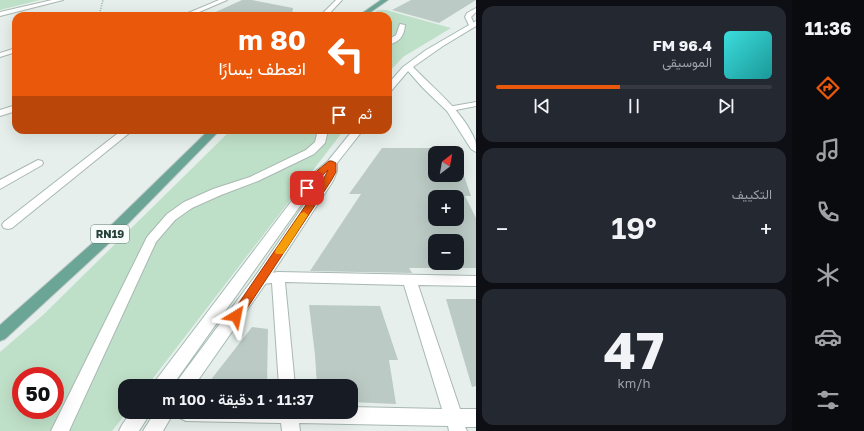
<!DOCTYPE html>
<html lang="ar">
<head>
<meta charset="utf-8">
<style>
  body { margin:0; font-family:"Golos Text",Vazirmatn,sans-serif; background:#242831; color:#f1f3f6; direction:rtl; height:100vh; display:flex; flex-direction:column; font-size:15px; white-space:nowrap }
  * { box-sizing:border-box; margin:0 }
  p { font-size:13px; color:#9ea1a6 }
  .icon { flex:none; width:22px; height:22px; fill:none; stroke:currentColor; stroke-width:2; stroke-linecap:round; stroke-linejoin:round }
  .map { position:relative; flex:1; overflow:hidden; direction:ltr }
  .sheet { display:flex; flex-direction:column; gap:6px; padding:6px; background:#0d0f14; width:316px }
  .sheet>* { flex:none }
  .hud { position:absolute; left:12px; top:12px; width:380px; height:122px; border-radius:12px; box-shadow:0 4px 16px #0002; direction:rtl; background:#ea580c; color:#fff; overflow:hidden }
  .needle { width:26px; rotate:31deg }
  .buttons { position:absolute; left:428px; top:146px; display:grid; gap:8px }
  .buttons a { display:grid; place-items:center; width:36px; height:36px; border-radius:8px; background:#171b24; box-shadow:0 4px 16px #0002; font-size:20px }
  .speed { position:absolute; left:12px; top:367px; display:flex; gap:8px; font-size:20px; font-weight:700; text-align:center }
  .speed>* { display:grid; place-content:center; width:52px; height:52px; border-radius:50%; background:#171b24; box-shadow:0 4px 16px #0002; line-height:1 }
  .speed .limit { border:6px solid #d22; background:#fff; color:#111 }
  .pin { position:absolute; display:grid; place-items:center; width:34px; height:34px; color:#fff; margin:-17px; border-radius:8px; box-shadow:0 2px 6px #0006 }
  .me { position:absolute; width:44px; margin:-22px; rotate:35deg; stroke-linejoin:round; filter:drop-shadow(0 0 3px #0008) }
  .turn { display:flex; align-items:center; gap:14px; height:84px; padding:0 20px; font-size:18px }
  .turn .icon { width:52px; height:52px; stroke-width:2.5 }
  .turn b { display:block; font-size:28px; line-height:34px }
  .then { display:flex; align-items:center; height:38px; padding:0 20px; background:#0003; gap:8px; font-size:15px }
  .big { font-size:30px; font-weight:600; line-height:1.1 }
  .sheet .widget { flex:1; display:flex; flex-direction:column; justify-content:center; gap:6px; min-width:0; padding:0 14px; border-radius:12px; background:#242831 }
  .sheet .dial { align-items:center; gap:0 }
  .dial b { font-size:52px; line-height:1 }
  .song { display:flex; align-items:center; gap:12px }
  .cover { width:48px; height:48px; border-radius:6px; background:linear-gradient(135deg,hsl(180 70% 55%),hsl(180 70% 35%)) }
  .played { height:4px; border-radius:2px; background:linear-gradient(90deg,#ea580c 45%,#363941 45%) }
  .keys { display:flex; justify-content:space-around; direction:ltr }
  .heat { display:flex; justify-content:space-between; align-items:center; font-size:22px; direction:ltr }
  .trip { position:absolute; left:118px; top:379px; width:240px; height:40px; border-radius:12px; background:#171b24; box-shadow:0 4px 16px #0002; font-weight:600; line-height:40px; text-align:center; direction:rtl }
  main { display:flex; flex:1; min-height:0 }
  .tab-bar { display:flex; flex-direction:column; width:72px; justify-content:space-around; align-items:center; background:#090b0e; color:#9ea1a6 }
  .tab-bar .icon { width:28px; height:28px }
  .tab-bar .active { color:#ea580c }
  .tab-bar b { font-size:18px; color:#f1f3f6 }
  .map>svg:first-child { display:block }
</style>
</head>
<body>
<main>
<nav class="tab-bar">
<b>11:36</b>
<svg class="icon active" aria-label="directions" viewBox="0 0 24 24"><path d="M12 3l9 9-9 9-9-9zM9 14v-3h6M13 9l2 2-2 2"/></svg>
<svg class="icon" aria-label="music" viewBox="0 0 24 24"><path d="M9 18V5l10-2v13"/><circle cx="6" cy="18" r="3"/><circle cx="16" cy="16" r="3"/></svg>
<svg class="icon" aria-label="phone" viewBox="0 0 24 24"><path d="M5 4h4l2 5-3 2q2 4 5 5l2-3 5 2v4C11 20 4 13 5 4z"/></svg>
<svg class="icon" aria-label="climate" viewBox="0 0 24 24"><path d="M12 3v18M4 7l16 10M4 17L20 7"/></svg>
<svg class="icon" aria-label="car" viewBox="0 0 24 24"><path d="M5 17H2v-5l4-1 3-4h7l3 4 3 1v5h-3M9 17h6M6 11h13"/><circle cx="7" cy="17" r="2"/><circle cx="17" cy="17" r="2"/></svg>
<svg class="icon" aria-label="filters" viewBox="0 0 24 24"><path d="M4 7h16M4 17h16"/><circle cx="9" cy="7" r="2"/><circle cx="15" cy="17" r="2"/></svg>
</nav>
<section class="sheet">
<div class="widget">
<div class="song"><i class="cover"></i><div><b>96.4 FM</b><p>الموسيقى</p></div></div>
<div class="played"></div>
<div class="keys"><svg class="icon" aria-label="previous" viewBox="0 0 24 24"><path d="M18 5L8 12l10 7zM5 5v14"/></svg><svg class="icon" aria-label="pause" viewBox="0 0 24 24"><path d="M8 5v14M16 5v14"/></svg><svg class="icon" aria-label="next" viewBox="0 0 24 24"><path d="M6 5l10 7-10 7zM19 5v14"/></svg></div>
</div>
<div class="widget"><p>التكييف</p>
<div class="heat"><a>−</a><b class="big">19°</b><a>+</a></div>
</div>
<div class="widget dial"><b>47</b><p>km/h</p></div>
</section>
<div class="map">
<svg width="476" height="431" viewBox="0 0 476 431">
  <rect width="100%" height="100%" fill="#e6efeb"/>
  <g fill="#bfe0c8" fill-rule="evenodd">
    <polygon points="0,0 40,0 0,10"/>
    <polygon points="378,10 386,10 451,28 403,57 388,73 388,16 369,16"/>
    <path d="M231,130H344L147,386H125V412H127L112,431H0V352L43,315ZM21,376H55V410H21Z"/>
  </g>
  <g fill="#bbcac4" fill-rule="evenodd">
    <polygon points="242,0 252,0 293,8 292,16 207,16"/>
    <polygon points="411,0 476,0 439,23 392,10"/>
    <path d="M382,148H454L456,153H435V175H457V156L471,196H465L476,218V268H409L412,273L310,271L361,194H349ZM435,197H457V219H435ZM435,241H457V263H435Z"/>
    <polygon points="446,299 476,299 476,386 472,387"/>
    <polygon points="309,305 380,306 398,360 389,360 396,404 351,402 351,386 317,386 315,355"/>
    <polygon points="252,327 268,329 267,386 206,386"/>
  </g>
  <g fill="none" stroke-linecap="round" stroke-linejoin="round">
    <defs>
      <g id="lane">
        <polygon points="476,8 476,12 471,17 475,26 470,27 465,17 467,13"/>
        <polygon points="476,102 476,106 451,111 447,109 448,107"/>
      </g>
      <g id="street">
        <polygon points="52,0 63,0 0,16 0,12"/>
        <polygon points="219,0 227,0 190,16 181,16"/>
        <polygon points="336,0 342,0 327,16 320,16"/>
        <path d="M400,24L405,25C404,37 399,42 388,45V40L396,35Z"/>
        <polygon points="16,48 16,52 0,57 0,53"/>
        <polygon points="16,105 16,111 0,116 0,110"/>
        <polygon points="122,130 133,130 12,228 8,229 4,228 2,225 4,222"/>
        <polygon points="318,130 328,130 325,143 314,154 258,181 221,195 192,208 175,220 156,242 69,431 51,431 147,237 167,214 184,202 213,189 250,177 306,150 315,142"/>
        <polygon points="38,160 42,161 43,163 42,165 0,189 0,180"/>
        <polygon points="278,272 476,276 476,286 418,285 460,409 476,409 476,427 465,427 467,431 449,431 448,426 299,423 300,431 282,431 281,423 186,421 180,418 177,412 351,412 351,407 442,409 404,285 285,282 295,386 279,386 272,283 261,284 256,283 254,279 256,275"/>
      </g>
      <g id="secondary">
        <path d="M476,21V26L443,46L413,67C435,90 462,110 475,140C476,143 476,148 476,152L471,149L447,111L423,88L408,71L391,91L388,92V84L403,67L426,50Z"/>
        <polygon points="353,130 363,130 337,163 337,171 333,181 266,283 194,386 176,386 178,380 256,275 325,174 320,178 172,386 154,386 156,380 312,174 328,161"/>
        <polygon points="131,412 151,412 139,431 119,431 122,425"/>
        <polygon points="155,412 174,412 163,431 143,431"/>
      </g>
      <g id="primary">
        <polygon points="381,0 388,0 365,16 358,16"/>
        <polygon points="209,130 220,130 106,246 5,339 0,341 0,325 96,240"/>
      </g>
    </defs>
    <use href="#lane" stroke="#a8b8b2" stroke-width="2"/>
    <use href="#street" stroke="#a8b8b2" stroke-width="2"/>
    <use href="#secondary" stroke="#a4bbb3" stroke-width="2"/>
    <use href="#primary" stroke="#c2cac8" stroke-width="2"/>
    <polyline stroke="#86b3a5" stroke-width="1.5" stroke-dasharray="1 1.5" stroke-linecap="butt" points="99,16 103,0"/>
    <use href="#lane" fill="#fff" fill-rule="evenodd"/>
    <use href="#street" fill="#fff" fill-rule="evenodd"/>
    <use href="#secondary" fill="#fff" fill-rule="evenodd"/>
    <use href="#primary" fill="#6aa596" fill-rule="evenodd"/>
  </g>
  <path fill="#ea580c" stroke="#983908" d="M329,161H332L336,163V172L331,181L240,319L236,321L232,319L230,316L232,313L323,180L328,170C322,175 311,189 307,191L303,188L313,174Z"/>
  <polygon fill="#f59e0b" points="304,212 308,215 283,254 276,254 275,252 276,249 301,213"/>
  <g text-anchor="middle" stroke-width="3.5" stroke-linejoin="round" paint-order="stroke">
    <rect fill="#f7fbf9" stroke="#637a73" stroke-width="1" x="91" y="225" width="38" height="18" rx="3"/>
    <g font-size="11" font-weight="bold" fill="#24423a">
      <text x="110" y="238">RN19</text>
    </g>
  </g>
</svg>
<div class="buttons">
<a><svg class="needle" viewBox="-14 -14 28 28"><path d="M0-13l5 13h-10z" fill="#e53935"/><path d="M0 13l5-13h-10z" fill="#9ea1a6"/></svg></a>
<a>+</a>
<a>−</a>
</div>
<div class="speed"><div class="limit">50</div></div>
<div class="pin" style="left:307px;top:188px;background:#d93025"><svg class="icon" aria-label="arrive" viewBox="0 0 24 24"><path d="M6 21V4h12l-3 4 3 4H6"/></svg></div>
<svg class="me" style="left:236px;top:316px" viewBox="-20 -20 40 40"><path d="M0-17L14 15 0 8-14 15z" fill="#ea580c" stroke="#fff" stroke-width="4"/></svg>
<div class="trip">11:37 · 1 دقيقة · 100 m</div>
<div class="hud">
<div class="turn"><svg class="icon" aria-label="left" viewBox="0 0 24 24"><path d="M17 20v-9H6M10 6l-5 5 5 5"/></svg><div><b>80 m</b>انعطف يسارًا</div></div>
<div class="then">ثم<svg class="icon" aria-label="arrive" viewBox="0 0 24 24"><path d="M6 21V4h12l-3 4 3 4H6"/></svg></div>
</div>
</div>
</main>
</body>
</html>
